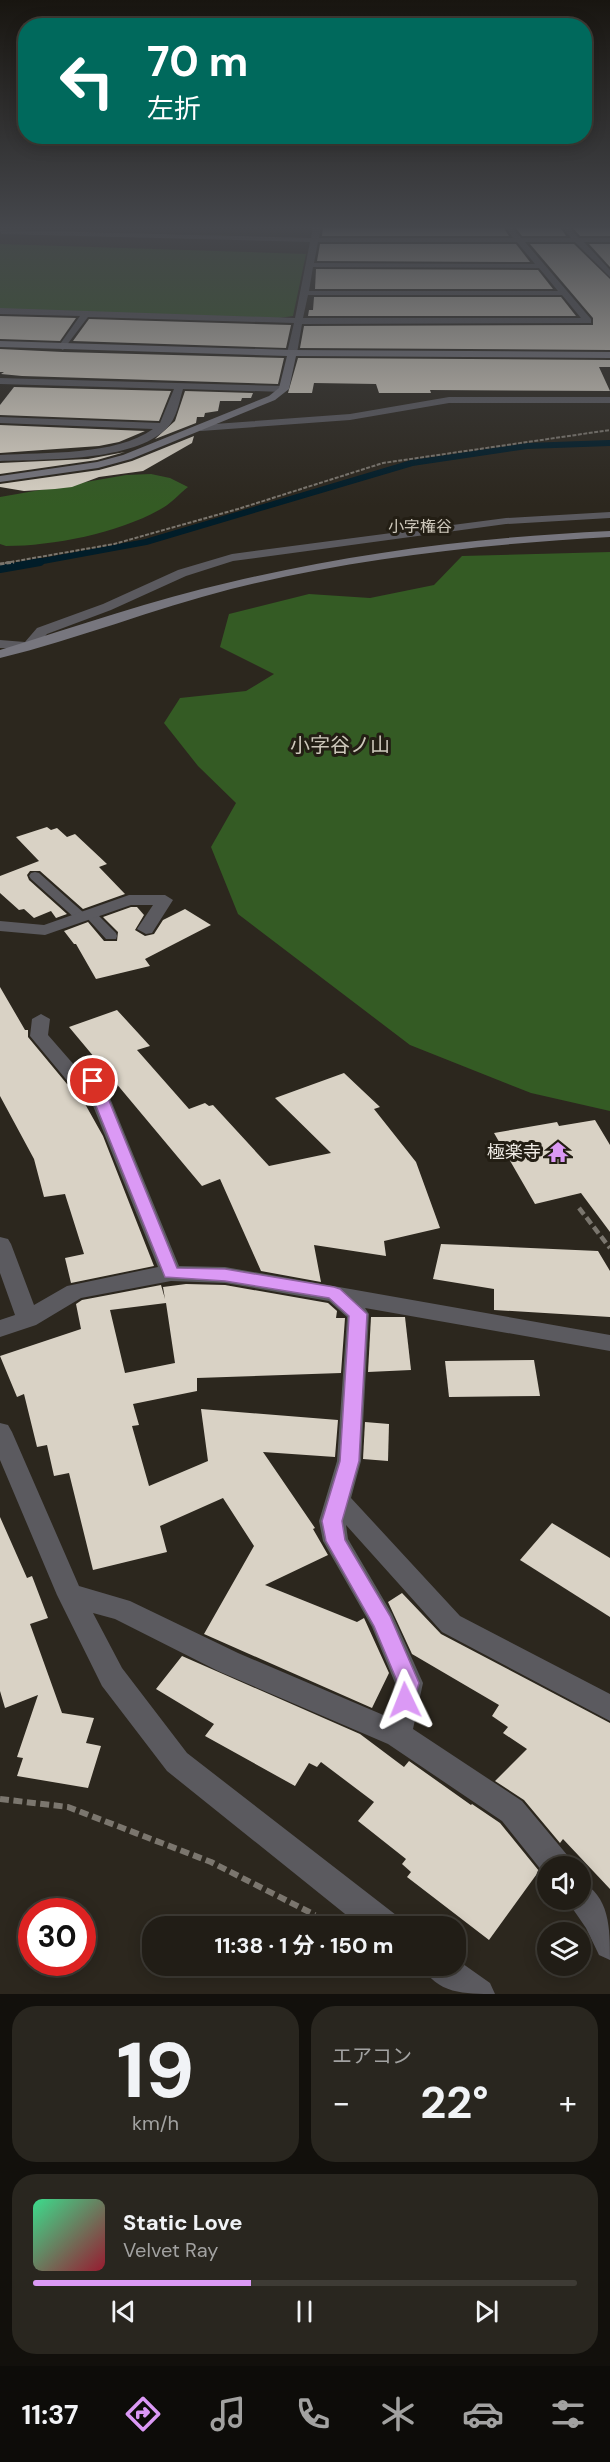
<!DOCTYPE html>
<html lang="ja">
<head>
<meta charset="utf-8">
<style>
  body { margin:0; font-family:"DM Sans","Noto Sans JP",sans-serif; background:#29261f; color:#f1f3f6; height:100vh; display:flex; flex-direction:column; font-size:22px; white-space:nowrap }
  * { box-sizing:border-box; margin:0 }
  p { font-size:20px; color:#a2a2a1 }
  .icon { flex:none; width:33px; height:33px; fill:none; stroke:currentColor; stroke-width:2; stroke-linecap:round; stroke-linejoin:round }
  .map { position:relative; height:1994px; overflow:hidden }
  .panel { display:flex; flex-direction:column; gap:12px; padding:12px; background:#12100c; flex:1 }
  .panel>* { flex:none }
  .guide { position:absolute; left:18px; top:18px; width:574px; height:126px; border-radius:24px; box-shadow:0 3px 15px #0003,0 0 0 2px #3e3b35; background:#00695c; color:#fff; overflow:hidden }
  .tools { position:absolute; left:537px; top:1856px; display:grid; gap:12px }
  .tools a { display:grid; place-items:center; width:54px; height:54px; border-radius:50%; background:#211d16; box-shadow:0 3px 15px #0003,0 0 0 2px #3e3b35; font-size:30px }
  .speed { position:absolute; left:18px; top:1898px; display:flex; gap:12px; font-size:30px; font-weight:700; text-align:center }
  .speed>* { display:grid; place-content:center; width:78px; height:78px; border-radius:50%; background:#211d16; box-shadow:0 3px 15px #0003,0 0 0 2px #3e3b35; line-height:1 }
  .speed .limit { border:9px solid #d22; background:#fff; color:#111 }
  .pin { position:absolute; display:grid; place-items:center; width:51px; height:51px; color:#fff; margin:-26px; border:3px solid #fff; border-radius:50%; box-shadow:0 2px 6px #0007 }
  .me { position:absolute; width:66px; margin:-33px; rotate:358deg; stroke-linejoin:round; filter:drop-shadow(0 0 4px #0008) }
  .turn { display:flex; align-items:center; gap:21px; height:126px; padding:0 30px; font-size:27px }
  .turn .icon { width:78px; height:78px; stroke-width:2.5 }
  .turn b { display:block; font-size:42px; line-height:51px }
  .big { font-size:45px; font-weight:700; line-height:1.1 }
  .panel .widget { flex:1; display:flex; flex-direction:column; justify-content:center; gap:9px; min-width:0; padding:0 21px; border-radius:24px; background:#29261f }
  .panel .dial { align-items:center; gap:0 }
  .dial b { font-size:78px; line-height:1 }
  .song { display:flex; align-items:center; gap:18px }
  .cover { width:72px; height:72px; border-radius:9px; background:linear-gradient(135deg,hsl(150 70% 55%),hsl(350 70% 35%)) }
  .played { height:6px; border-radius:3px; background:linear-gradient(90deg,#db99f5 40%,#3e3b35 40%) }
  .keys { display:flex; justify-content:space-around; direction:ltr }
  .heat { display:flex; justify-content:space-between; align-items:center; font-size:33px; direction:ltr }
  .panel .tiles { flex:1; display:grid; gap:12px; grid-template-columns:1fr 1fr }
  .widget:last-child { grid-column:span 2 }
  .trip { position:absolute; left:142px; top:1916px; width:324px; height:60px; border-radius:24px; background:#211d16; box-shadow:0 3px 15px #0003,0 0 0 2px #3e3b35; font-weight:700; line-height:60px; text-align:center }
  .dock { display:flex; height:96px; justify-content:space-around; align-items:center; background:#0d0c09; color:#a2a2a1 }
  .dock .icon { width:42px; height:42px }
  .dock .active { color:#db99f5 }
  .dock b { font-size:27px; color:#f1f3f6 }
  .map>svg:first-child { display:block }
</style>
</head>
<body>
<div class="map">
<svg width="610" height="1994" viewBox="0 0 610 1994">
  <rect width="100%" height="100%" fill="#2c271e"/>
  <g fill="#345b24">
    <polygon points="0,244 306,254 293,316 279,318 0,310"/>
    <path d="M151,474L170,478L188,487C179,494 170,505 159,510C118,533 53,546 6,546L0,544V497L126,475Z"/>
    <polygon points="610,552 610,1111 531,1093 410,1045 238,914 211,847 236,803 198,766 164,723 180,698 246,691 274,674 220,647 229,614 309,594 370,598 434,585 462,556"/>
  </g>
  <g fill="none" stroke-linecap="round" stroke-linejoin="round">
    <polyline stroke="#011d29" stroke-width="6" points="32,563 146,542 412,463 527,446 610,443"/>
    <polyline stroke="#011d29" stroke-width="8" points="0,569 40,562"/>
  </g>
  <g fill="#d9d2c5" fill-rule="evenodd">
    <polygon points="323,227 503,227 509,236 322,236"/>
    <polygon points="515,227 560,227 566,236 522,236"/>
    <polygon points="572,227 610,227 610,236 580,236"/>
    <polygon points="320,244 516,244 530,262 317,261"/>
    <polygon points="530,244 574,244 610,279 610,350 300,348 304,326 593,325 593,318"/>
    <polygon points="589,244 610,244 610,267"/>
    <polygon points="316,269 538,270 553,289 315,289"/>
    <polygon points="314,297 561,297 576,316 308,316 309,310 313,310"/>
    <polygon points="0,316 76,318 60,341 0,339"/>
    <polygon points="89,319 291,325 286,348 73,341"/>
    <polygon points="0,349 63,352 284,358 278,384 22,376 1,374 4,372 0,372"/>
    <polygon points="298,358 610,360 610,367 599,367 610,391 430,390 431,393 379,393 376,384 314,383 312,393 288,393"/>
    <polygon points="14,387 171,391 159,421 0,415 0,405"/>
    <polygon points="185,391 253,393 251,398 242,398 241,401 220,401 218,411 205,413 204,417 197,417 196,423 155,439 175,421"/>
    <polygon points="0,425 145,431 119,442 99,446 0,453"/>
    <polygon points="194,436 192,443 143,471 99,477 72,487 55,489 24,491 0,487 0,484 99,470 132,461"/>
    <polygon points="125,452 97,460 0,474 0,463 88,459"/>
    <polygon points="47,827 51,830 57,828 67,837 75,834 107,864 99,867 125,894 83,909 40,871 30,871 27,875 29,880 67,914 56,918 51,911 34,918 24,909 19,910 0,893 0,876 39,861 16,837"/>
    <polygon points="131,907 137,907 144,915 135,930 145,936 154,934 163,920 185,909 211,925 145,959 150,966 96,979 76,944 74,944 64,931 88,922 104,941 117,941 118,932 103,917"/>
    <polygon points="0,987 25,1030 28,1030 28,1037 67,1084 75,1086 103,1136 154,1266 71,1283 65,1258 84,1254 65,1194 44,1197 34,1159 0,1096"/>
    <polygon points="117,1010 150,1046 137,1050 189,1109 205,1103 209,1106 213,1105 269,1166 331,1153 275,1098 344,1073 380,1107 374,1109 416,1162 440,1228 384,1241 386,1256 314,1245 321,1282 261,1271 220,1179 202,1186 69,1027"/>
    <polygon points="595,1120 610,1145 610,1232 581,1193 535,1204 494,1133 557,1122 559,1126"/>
    <polygon points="441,1244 598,1251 610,1271 610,1317 494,1310 494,1289 433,1279"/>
    <path d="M186,1284L225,1285L328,1303L337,1311L336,1318H345L341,1373L197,1378V1391L133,1404L139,1425L132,1426L149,1486L208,1461L201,1409L338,1420L335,1457L263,1452L315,1528L313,1529L328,1555L265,1585L357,1622L364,1618L389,1673L372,1708L204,1634L254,1546L223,1498L160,1526L167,1552L93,1570L69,1473L54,1476L47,1445L37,1447L24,1394L17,1397L0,1356L81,1329L76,1304L82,1300L161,1285L165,1299L163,1287ZM166,1303L175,1363L125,1373L110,1310Z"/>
    <polygon points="371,1317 405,1317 411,1370 368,1372"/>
    <polygon points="534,1360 540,1396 449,1397 445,1361"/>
    <polygon points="365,1422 389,1424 388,1461 363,1459"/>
    <polygon points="0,1517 27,1578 32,1576 48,1618 30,1624 62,1713 94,1718 86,1743 101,1746 88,1788 17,1776 23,1758 17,1757 38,1695 5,1708 0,1691"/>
    <polygon points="552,1523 610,1558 610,1617 520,1560"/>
    <polygon points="402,1593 441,1634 610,1723 610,1889 563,1839 560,1843 524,1800 495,1781 527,1749 503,1733 508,1727 492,1716 499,1705 412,1654 388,1602"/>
    <polygon points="182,1656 360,1734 404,1767 409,1761 471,1805 472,1804 500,1823 539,1871 489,1940 407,1877 411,1872 402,1864 406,1859 358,1821 374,1802 321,1762 317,1767 309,1763 295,1786 205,1736 214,1724 156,1689"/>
  </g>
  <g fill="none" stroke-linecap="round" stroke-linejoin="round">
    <polyline stroke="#7b766e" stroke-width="2" stroke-dasharray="4 1.5" stroke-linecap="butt" points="5,563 114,544 238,509 383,463 610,430"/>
    <polyline stroke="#7b766e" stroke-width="3" stroke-dasharray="4.5 2" stroke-linecap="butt" points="0,564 14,562"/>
    <polyline stroke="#7b766e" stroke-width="4.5" stroke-dasharray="8 4" stroke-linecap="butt" points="579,1208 610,1248"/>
    <polyline stroke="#7b766e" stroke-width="6" stroke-dasharray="9 4.5" stroke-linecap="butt" points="0,1799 68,1807 211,1862 315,1915"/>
    <polygon fill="#5b5a5f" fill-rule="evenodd" points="35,872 39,873 84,913 90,910 94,911 116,933 117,936 116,939 106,939 87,918 81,921 77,920 31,879 29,876 31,873"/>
    <g fill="#5b5a5f" fill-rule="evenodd">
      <path d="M313,227H321L319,238H513L505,227H512L521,238H571L562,227H569L579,238H610V242H584L610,270V277L575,242H525L591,319V323L302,324L297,353L292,356L287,353L294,323L88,317L63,350L58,347L80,316L0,314V308L295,318L310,242L1,234L0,230L311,238ZM318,242H517L535,264L314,263ZM313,267L539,268L558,291H309ZM308,295H562L581,318H303Z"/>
      <path d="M0,378L284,386L289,389L284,392L183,389C179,402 177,418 167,428C134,462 45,459 0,461V455C45,452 115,456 153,429L0,423V417L160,423L174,389L0,384Z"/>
      <polygon points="449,397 610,397 610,403 449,403 350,420 201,431 196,428 201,425 350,414"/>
      <polygon points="610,512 610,518 506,524 233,561 186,576 111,610 47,634 33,649 0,648 0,640 25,642 37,628 103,604 178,570 232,554 506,518"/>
      <polygon points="129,895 165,895 173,900 152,933 146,934 137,929 153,905 131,905 45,935 0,931 0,921 44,925"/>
      <polygon points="41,1014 50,1019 48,1035 82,1074 100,1077 103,1081 179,1266 225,1267 610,1335 610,1351 365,1308 369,1314 361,1461 351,1498 460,1616 610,1694 610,1721 442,1632 346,1525 348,1539 392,1614 423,1683 413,1729 522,1801 568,1856 572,1866 548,1866 546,1876 502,1821 388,1744 218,1671 115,1619 93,1613 122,1668 187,1753 396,1915 400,1926 360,1926 167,1771 102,1686 57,1595 0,1460 0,1423 8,1425 12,1432 79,1586 130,1601 238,1653 388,1717 395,1683 372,1627 323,1541 319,1521 337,1461 347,1317 329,1301 225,1283 171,1281 81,1298 36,1325 0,1337 0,1320 15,1315 0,1273 0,1237 8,1239 11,1244 34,1305 67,1286 158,1267 85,1086 69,1083 30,1036 32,1019"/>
      <path d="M580,1881C610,1896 610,1928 610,1960L599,1955L586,1928L566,1899H580Z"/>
      <path d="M456,1959L490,1983L495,1994C465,1994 436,1994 422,1965H456Z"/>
    </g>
    <g fill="#77767e" fill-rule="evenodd">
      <polygon points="0,341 292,350 610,352 610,358 296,356 289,389 275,400 131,459 98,468 0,482 0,476 97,462 123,455 269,396 279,388 287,356 0,347"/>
      <path d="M610,531V537C483,544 355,558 231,589C153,609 78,639 0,658V650C77,626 153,600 231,582C356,552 482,537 610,531Z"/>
    </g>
  </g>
  <linearGradient id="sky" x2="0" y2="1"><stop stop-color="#181510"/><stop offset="0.45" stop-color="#45474c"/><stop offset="1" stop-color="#45474c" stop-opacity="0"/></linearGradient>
  <rect width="610" height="506" fill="url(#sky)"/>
  <polygon fill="#db99f5" stroke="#8e639f" stroke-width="1.5" points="93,1076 101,1081 177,1268 225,1269 334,1287 340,1289 367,1314 359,1461 342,1521 345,1540 390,1616 419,1683 412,1707 405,1710 398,1707 394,1700 398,1683 374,1626 326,1541 322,1521 340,1461 349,1316 329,1298 225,1281 165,1277 86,1081"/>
  <defs>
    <symbol id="temple-bare" viewBox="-9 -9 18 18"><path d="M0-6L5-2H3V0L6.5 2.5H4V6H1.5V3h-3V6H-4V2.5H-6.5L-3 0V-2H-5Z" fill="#db99f5" stroke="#231e14" stroke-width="2.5" paint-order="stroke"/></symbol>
  </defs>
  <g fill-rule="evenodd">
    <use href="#temple-bare" x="543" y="1137" width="30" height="30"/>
  </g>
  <g text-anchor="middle" stroke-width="6" stroke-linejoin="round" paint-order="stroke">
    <g font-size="16" fill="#cec8bb" stroke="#231e14">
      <text x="420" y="532">小字権谷</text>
    </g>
    <g font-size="18" fill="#efebe5" stroke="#231e14" text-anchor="end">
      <text x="541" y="1158">極楽寺</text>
    </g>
    <g font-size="20" fill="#cec8bb" stroke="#231e14">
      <text x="340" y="752">小字谷ノ山</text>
    </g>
  </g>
</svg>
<div class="tools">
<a><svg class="icon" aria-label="sound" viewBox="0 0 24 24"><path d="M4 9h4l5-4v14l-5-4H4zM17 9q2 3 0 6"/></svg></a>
<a><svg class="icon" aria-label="layers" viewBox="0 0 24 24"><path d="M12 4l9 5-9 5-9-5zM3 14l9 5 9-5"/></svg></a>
</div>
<div class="speed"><div class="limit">30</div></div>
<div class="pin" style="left:93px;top:1081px;background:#d93025"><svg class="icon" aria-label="arrive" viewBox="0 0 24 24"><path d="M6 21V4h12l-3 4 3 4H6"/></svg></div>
<svg class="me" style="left:405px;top:1700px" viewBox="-20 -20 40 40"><path d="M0-17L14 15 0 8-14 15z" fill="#db99f5" stroke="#fff" stroke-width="4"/></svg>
<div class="trip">11:38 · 1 分 · 150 m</div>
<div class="guide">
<div class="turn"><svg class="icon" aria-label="left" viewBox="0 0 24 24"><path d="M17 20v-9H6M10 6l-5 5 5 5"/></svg><div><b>70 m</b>左折</div></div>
</div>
</div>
<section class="panel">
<div class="tiles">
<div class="widget dial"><b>19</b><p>km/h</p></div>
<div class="widget"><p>エアコン</p>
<div class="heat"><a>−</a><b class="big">22°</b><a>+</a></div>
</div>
<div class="widget">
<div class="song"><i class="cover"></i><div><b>Static Love</b><p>Velvet Ray</p></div></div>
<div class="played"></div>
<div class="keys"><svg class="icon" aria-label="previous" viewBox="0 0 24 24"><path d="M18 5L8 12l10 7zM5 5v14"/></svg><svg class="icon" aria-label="pause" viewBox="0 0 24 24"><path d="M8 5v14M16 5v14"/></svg><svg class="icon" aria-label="next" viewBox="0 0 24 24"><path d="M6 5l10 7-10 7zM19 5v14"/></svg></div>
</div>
</div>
</section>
<nav class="dock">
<b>11:37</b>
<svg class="icon active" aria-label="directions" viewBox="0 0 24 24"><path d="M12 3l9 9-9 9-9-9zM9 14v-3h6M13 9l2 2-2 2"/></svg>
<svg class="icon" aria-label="music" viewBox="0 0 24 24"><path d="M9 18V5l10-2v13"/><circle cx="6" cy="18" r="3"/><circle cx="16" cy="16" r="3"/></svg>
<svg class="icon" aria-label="phone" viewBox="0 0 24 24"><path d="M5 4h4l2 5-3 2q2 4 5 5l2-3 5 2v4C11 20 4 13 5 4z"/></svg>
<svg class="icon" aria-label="climate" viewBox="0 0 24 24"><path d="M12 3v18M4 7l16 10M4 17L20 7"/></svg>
<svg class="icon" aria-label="car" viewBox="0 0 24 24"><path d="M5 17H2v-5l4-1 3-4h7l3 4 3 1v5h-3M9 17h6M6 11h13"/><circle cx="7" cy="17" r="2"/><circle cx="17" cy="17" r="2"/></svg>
<svg class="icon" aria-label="filters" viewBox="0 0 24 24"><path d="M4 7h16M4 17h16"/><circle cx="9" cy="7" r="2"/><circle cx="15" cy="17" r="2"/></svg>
</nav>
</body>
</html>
